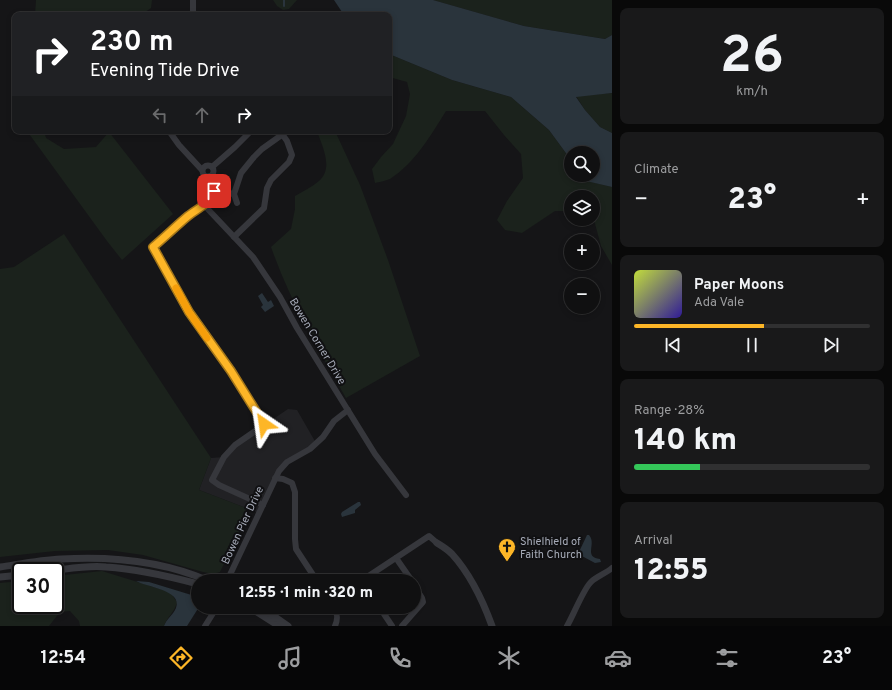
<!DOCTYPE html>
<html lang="en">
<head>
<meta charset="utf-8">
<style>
  body { margin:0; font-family:Overpass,sans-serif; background:#19191a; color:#f1f3f6; height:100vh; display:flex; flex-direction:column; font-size:15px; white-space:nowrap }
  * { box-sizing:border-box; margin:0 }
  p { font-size:13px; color:#9c9d9f }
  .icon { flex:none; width:22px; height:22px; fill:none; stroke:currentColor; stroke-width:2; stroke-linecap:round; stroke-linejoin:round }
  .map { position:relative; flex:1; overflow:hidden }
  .sheet { display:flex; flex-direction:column; gap:8px; padding:8px; background:#090909; width:280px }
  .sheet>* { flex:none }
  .hud { position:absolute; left:12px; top:12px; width:380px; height:122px; border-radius:8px; box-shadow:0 2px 6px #0003,0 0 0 1px #303031; background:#202124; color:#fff; overflow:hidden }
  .fabs { position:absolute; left:564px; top:146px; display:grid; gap:8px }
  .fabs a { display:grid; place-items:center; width:36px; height:36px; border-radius:50%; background:#101011; box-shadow:0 2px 6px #0003,0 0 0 1px #303031; font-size:20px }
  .speed { position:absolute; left:12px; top:562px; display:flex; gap:8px; font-size:20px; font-weight:700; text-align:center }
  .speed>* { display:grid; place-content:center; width:52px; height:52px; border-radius:50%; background:#101011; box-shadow:0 2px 6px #0003,0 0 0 1px #303031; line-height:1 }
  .speed .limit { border:2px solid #111; border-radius:6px; background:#fff; color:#111 }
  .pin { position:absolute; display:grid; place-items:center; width:34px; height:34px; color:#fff; margin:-17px; border-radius:8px; box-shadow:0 2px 6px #0006 }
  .me { position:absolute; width:44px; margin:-22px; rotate:328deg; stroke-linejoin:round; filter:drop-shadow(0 0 3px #0008) }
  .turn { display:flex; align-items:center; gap:14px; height:84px; padding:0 12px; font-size:18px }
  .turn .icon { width:52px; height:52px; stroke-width:2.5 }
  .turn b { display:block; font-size:28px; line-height:34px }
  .lanes { display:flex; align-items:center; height:38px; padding:0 12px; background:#0003; justify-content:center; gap:20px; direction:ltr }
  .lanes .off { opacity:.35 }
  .big { font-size:30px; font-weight:800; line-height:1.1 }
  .sheet .widget { flex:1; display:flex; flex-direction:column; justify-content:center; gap:6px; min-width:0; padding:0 14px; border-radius:8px; background:#19191a }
  .sheet .dial { align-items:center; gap:0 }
  .dial b { font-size:52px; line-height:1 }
  .song { display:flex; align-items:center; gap:12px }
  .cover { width:48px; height:48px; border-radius:6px; background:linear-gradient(135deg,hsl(70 70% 55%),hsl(250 70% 35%)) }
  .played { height:4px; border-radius:2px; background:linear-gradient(90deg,#fdb627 55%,#303031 55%) }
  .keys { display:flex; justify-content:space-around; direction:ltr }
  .heat { display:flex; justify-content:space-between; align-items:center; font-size:22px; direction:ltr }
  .charge { height:6px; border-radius:3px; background:linear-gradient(90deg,#34c759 28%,#303031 0) }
  .trip { position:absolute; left:191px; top:574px; width:230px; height:40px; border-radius:20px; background:#101011; box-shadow:0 2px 6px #0003,0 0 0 1px #303031; font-weight:800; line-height:40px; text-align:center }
  .tabs { display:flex; height:64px; justify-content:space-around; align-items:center; background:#060607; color:#9c9d9f }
  .tabs .icon { width:28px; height:28px }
  .tabs .selected { color:#fdb627 }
  .tabs b { font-size:18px; color:#f1f3f6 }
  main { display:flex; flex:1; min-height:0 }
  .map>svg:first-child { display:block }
</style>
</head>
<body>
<main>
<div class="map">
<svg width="612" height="626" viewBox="0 0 612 626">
  <rect width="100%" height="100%" fill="#151517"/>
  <polygon fill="#212124" points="288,409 297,410 316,443 287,462 259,513 199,490 211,458 224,457 235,445"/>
  <g fill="#1b221c">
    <polygon points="36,0 152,0 151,8 141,15 35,15"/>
    <polygon points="273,0 297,0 289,9 283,10 277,6"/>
    <polygon points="433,0 612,0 612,35 605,39 524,26"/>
    <path d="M389,54L452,80L511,97L549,130L571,160V175H582L587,181L612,187V265L601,246L594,220L592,219H593V197H571V211H555L522,233L505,230L497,220L507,201L523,178L521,154L504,135L485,111H446C431,135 415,163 390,179C385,181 379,182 375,183L372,169L381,157L393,144L406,116L410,94L407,82L389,77Z"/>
    <polygon points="612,93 612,133 600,127 585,110 576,96"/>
    <polygon points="27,131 44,131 46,138 64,149 96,147 109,132 173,214 122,260 107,241"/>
    <path d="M317,131H335L360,185L388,260L420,356L346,398C318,349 290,301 271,247L291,229L295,209V196C303,191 312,187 319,181C334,168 322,146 317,131Z"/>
    <polygon points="64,234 211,458 199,490 246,508 247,517 220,572 213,574 203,572 143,555 108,550 55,551 0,557 0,269 14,267"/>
    <path d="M102,571L167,591L172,595L177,602C175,612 167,617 164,626H80L79,621L70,611L60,612L49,626H0V583L21,581V605H55V576Z"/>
  </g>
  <g fill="#2a343c">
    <polygon points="334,0 433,0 524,26 605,39 612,35 612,93 576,97 585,110 600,127 612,133 612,187 586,181 582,175 593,175 593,153 571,153 571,160 549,130 511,97 452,80 389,54 389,15 344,15"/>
    <polygon points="262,293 268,302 271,300 274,306 265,312 261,307 263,305 258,296"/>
    <polygon points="358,502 360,502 361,505 355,510 355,513 342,517 341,514 342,512"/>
    <path d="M587,535H589C597,544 583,557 600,559L601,562L595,563L580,555L579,552Z"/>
    <path d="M136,581L149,582L198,597L199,607L187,626H164C167,618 173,615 176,608C183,590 146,587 136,581Z"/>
  </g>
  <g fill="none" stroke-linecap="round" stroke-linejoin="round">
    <polyline stroke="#2a343c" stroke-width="2" points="284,0 284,6"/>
    <g stroke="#36373c" stroke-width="6">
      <polyline points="193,15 193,0"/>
      <polyline points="169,131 179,145 202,170"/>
      <circle cx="208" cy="171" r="5.5"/>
      <polyline points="212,167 235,147 251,131"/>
      <path d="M210,176C214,182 216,190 212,196C207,205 196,210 188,216C176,226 165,237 153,247L189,312L231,371L264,425L235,445L224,457L212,480L219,485L263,505"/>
      <polyline points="214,190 234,194"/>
      <polyline points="237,203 234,194 241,173 254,157 262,149 283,134"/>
      <polyline points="204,205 253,257 280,297 297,328 375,454 406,495"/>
      <polyline points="234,237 264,208 267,188 271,180 289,162 292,155 287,141 280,131"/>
      <polyline points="275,478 283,479 292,483 295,492 295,539 296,549 317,581"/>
      <polyline points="396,558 412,581"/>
      <polyline points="227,581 279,471 287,462 310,449 323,437 334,421 348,410"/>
      <polyline points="361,581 429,536 437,543"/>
      <path d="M334,607C338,614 338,619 335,626"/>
      <polyline points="389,607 384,614 392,626"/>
      <polyline points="205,626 217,607"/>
      <polyline points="402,626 423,602 422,598 414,585"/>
      <path d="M567,626C573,616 584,588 591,582C597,576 605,574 612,568"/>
    </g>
    <g stroke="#36373c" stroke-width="7">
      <path d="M437,543C442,546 448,550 452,554C471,575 483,601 492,626"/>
      <path d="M0,567C20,564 41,560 61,559C111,556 163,561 209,581"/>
      <path d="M50,571C68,569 88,565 106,567C137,569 168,576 198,584"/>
      <polyline points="0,577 21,575"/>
      <polyline points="249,607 279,626"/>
      <polyline points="261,607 288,626"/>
    </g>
  </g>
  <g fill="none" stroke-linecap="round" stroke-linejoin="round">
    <defs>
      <path id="route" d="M214,191C210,204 198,208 188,216C176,226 165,237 153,247L189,312L231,371L264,424"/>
    </defs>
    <use href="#route" stroke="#a47619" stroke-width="10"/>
    <use href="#route" stroke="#fdb627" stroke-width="7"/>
    <polyline stroke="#f59e0b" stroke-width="7" points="176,288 189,312 207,338"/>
  </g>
  <defs>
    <symbol id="church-pin" viewBox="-11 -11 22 30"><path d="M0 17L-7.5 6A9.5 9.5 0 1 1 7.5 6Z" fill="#fdb627" stroke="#101012"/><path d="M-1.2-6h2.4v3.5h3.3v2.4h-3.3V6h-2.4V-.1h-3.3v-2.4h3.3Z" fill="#111"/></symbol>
  </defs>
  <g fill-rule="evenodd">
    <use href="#church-pin" x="497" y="537" width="20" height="27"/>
  </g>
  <g text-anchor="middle" stroke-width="4" stroke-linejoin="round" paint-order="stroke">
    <g font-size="11" fill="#a6abb8" stroke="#101012">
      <text transform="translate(318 341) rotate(59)" y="4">Bowen Corner Drive</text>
      <text transform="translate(242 525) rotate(-65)" y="4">Bowen Pier Drive</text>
    </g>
    <g font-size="11" fill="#a6abb8" stroke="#101012" text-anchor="start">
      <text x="520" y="545">Shielhield of<tspan x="520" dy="13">Faith Church</tspan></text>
    </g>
  </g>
</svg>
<div class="fabs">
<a><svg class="icon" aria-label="search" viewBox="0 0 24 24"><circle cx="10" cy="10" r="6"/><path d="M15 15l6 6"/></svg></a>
<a><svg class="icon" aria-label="layers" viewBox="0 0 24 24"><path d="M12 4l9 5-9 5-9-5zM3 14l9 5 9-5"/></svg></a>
<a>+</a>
<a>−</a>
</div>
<div class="speed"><div class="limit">30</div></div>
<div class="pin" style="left:214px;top:191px;background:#d93025"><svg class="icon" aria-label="arrive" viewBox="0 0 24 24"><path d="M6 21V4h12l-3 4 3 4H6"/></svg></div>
<svg class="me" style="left:264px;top:424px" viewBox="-20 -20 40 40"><path d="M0-17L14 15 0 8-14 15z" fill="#fdb627" stroke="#fff" stroke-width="4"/></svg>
<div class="trip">12:55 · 1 min · 320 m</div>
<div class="hud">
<div class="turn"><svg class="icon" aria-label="right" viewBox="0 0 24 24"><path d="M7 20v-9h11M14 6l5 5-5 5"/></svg><div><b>230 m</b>Evening Tide Drive</div></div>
<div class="lanes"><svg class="icon off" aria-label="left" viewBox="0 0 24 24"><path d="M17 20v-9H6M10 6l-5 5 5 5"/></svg><svg class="icon off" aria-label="ahead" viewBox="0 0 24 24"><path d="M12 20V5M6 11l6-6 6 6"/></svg><svg class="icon" aria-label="right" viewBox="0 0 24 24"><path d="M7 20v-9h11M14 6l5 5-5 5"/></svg></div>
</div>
</div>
<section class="sheet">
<div class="widget dial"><b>26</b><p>km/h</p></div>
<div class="widget"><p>Climate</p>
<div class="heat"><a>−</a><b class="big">23°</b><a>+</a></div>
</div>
<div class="widget">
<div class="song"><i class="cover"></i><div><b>Paper Moons</b><p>Ada Vale</p></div></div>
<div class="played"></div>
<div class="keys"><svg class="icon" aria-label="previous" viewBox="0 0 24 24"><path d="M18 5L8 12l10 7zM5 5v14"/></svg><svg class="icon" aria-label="pause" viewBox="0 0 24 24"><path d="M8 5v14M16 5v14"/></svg><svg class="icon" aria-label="next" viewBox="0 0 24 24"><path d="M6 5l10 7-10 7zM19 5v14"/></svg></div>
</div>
<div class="widget"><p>Range · 28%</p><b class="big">140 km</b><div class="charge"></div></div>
<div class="widget"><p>Arrival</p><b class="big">12:55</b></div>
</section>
</main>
<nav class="tabs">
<b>12:54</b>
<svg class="icon selected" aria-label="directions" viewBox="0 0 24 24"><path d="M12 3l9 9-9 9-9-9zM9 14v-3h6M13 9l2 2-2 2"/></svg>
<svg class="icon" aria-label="music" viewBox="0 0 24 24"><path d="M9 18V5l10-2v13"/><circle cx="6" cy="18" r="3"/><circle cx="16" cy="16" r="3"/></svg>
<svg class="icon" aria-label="phone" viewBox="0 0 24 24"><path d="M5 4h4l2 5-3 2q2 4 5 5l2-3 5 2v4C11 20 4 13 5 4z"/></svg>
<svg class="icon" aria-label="climate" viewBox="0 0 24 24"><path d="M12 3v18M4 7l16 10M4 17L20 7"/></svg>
<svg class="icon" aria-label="car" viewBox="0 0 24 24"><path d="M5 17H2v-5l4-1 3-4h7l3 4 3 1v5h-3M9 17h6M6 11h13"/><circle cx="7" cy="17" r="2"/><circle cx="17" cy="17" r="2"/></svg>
<svg class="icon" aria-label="filters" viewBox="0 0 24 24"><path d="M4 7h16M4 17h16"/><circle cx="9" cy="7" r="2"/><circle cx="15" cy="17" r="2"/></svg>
<b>23°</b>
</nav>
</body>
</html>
